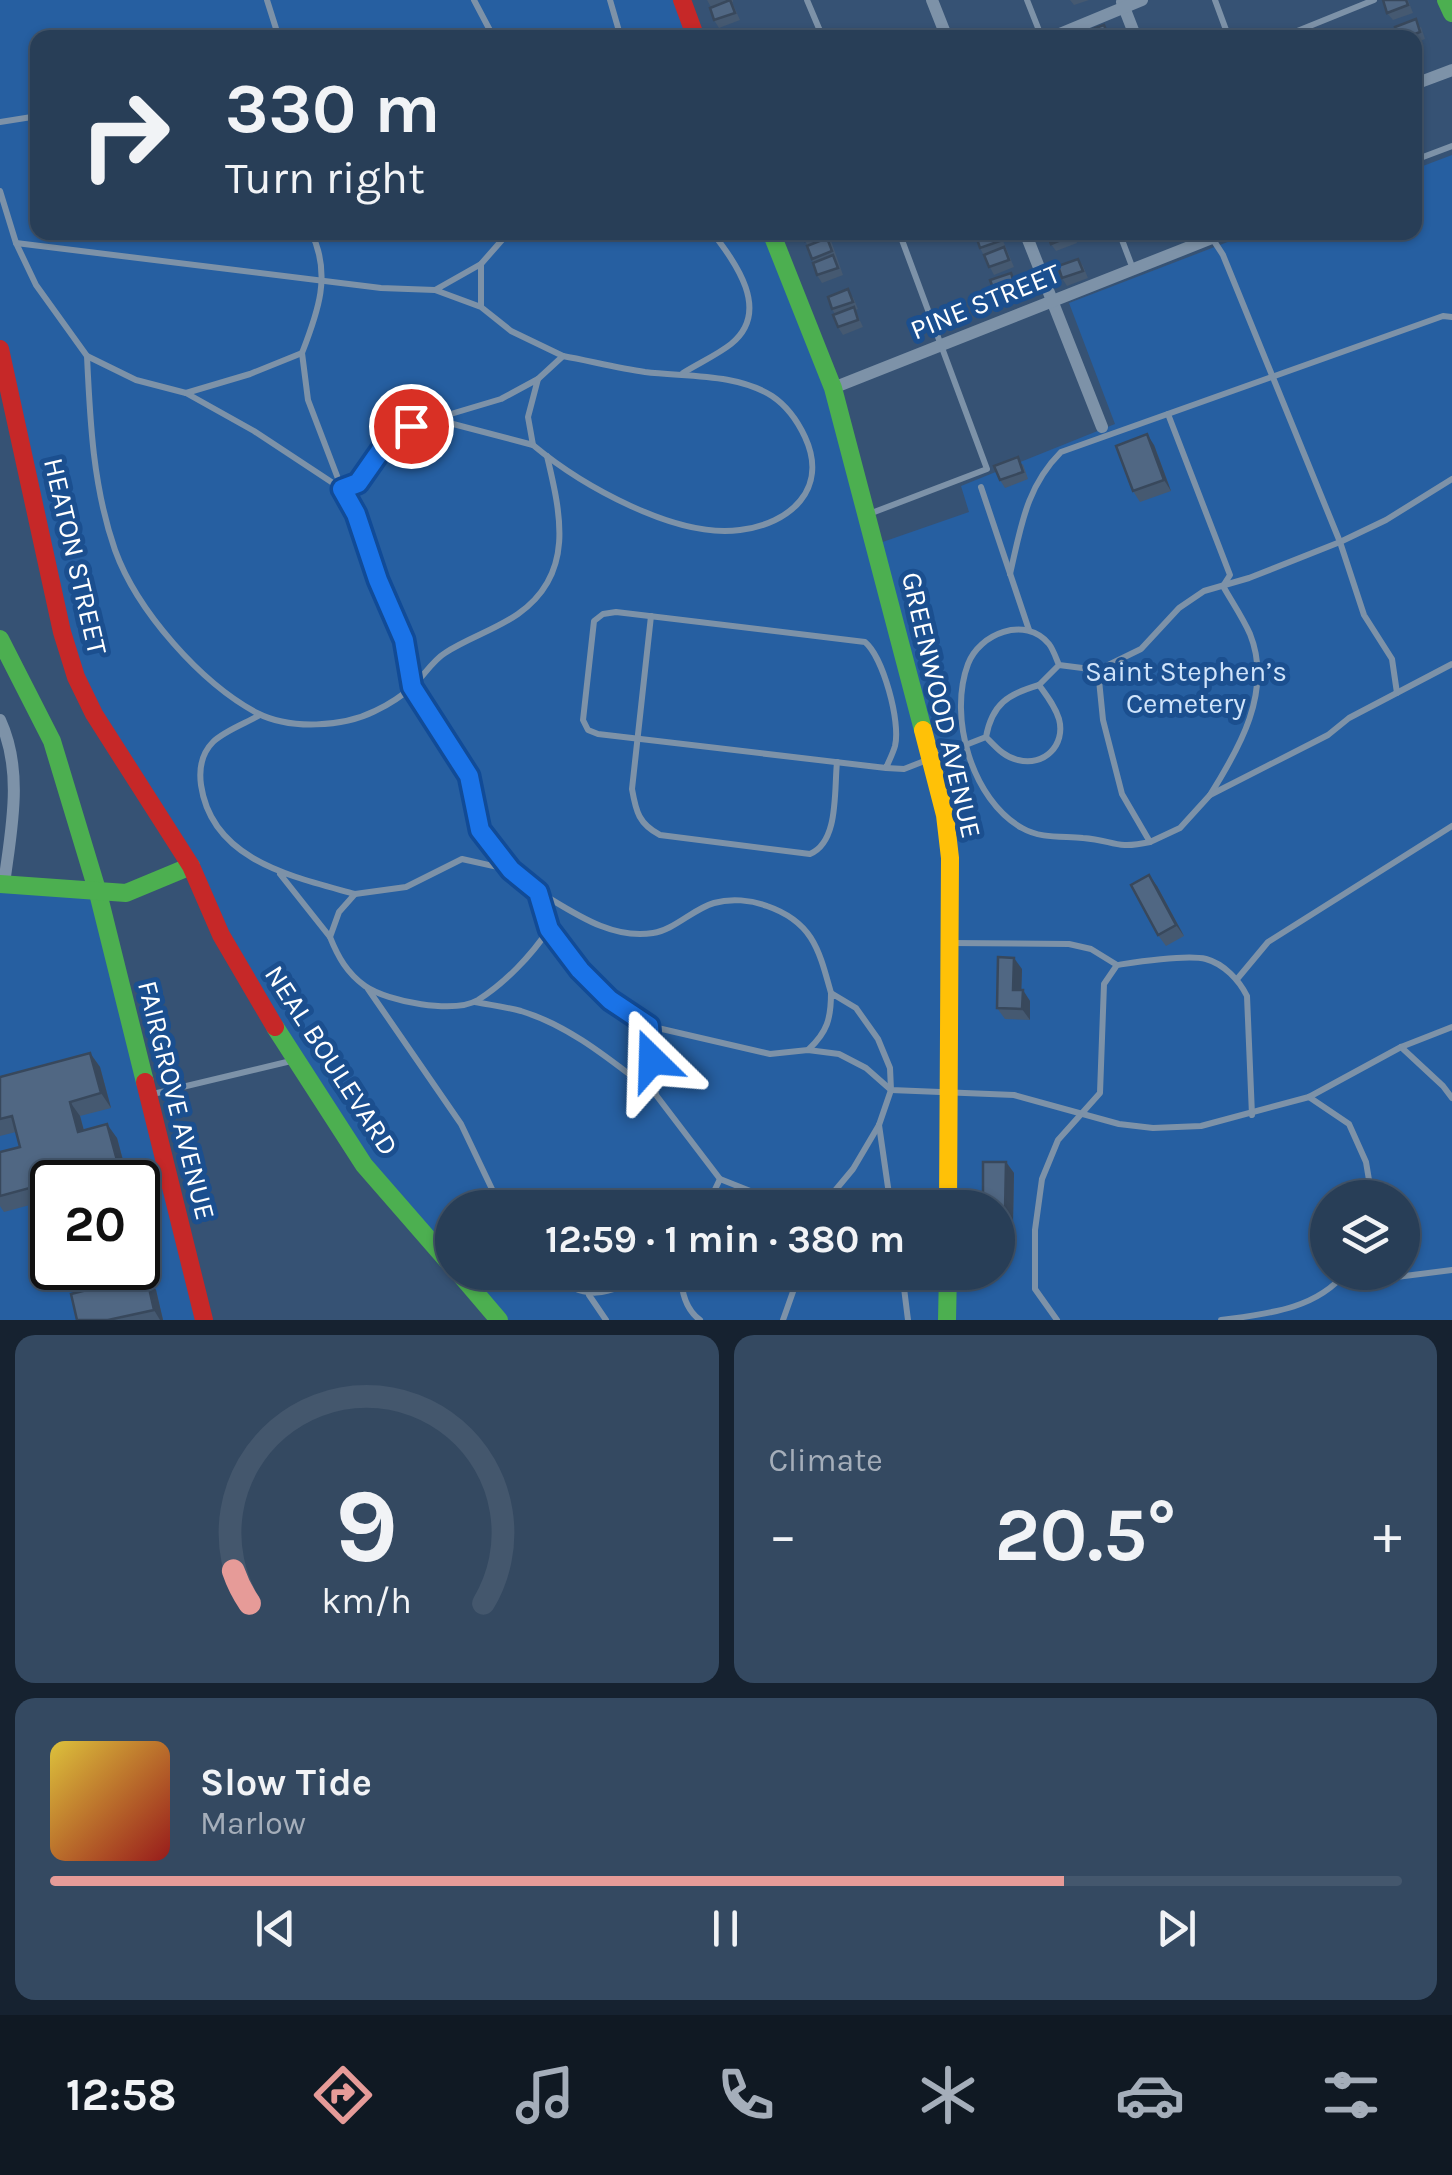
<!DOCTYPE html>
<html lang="en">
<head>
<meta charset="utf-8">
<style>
  body { margin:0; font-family:Karla,sans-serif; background:#344961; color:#f1f3f6; height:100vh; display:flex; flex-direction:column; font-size:38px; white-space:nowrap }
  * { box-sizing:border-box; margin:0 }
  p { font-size:32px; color:#a5aeba }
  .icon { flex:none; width:55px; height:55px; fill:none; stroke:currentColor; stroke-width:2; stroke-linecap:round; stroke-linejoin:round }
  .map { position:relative; height:1320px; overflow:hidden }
  .sheet { display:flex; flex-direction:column; gap:15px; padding:15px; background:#162230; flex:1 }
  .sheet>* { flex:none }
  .top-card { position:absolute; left:30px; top:30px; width:1392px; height:210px; border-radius:20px; box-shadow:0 2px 8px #0004,0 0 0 2px #44576d; background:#283e57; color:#f1f3f6; overflow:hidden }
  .buttons { position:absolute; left:1310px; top:1180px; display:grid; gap:20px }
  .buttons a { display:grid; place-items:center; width:110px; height:110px; border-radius:50%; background:#283e57; box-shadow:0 2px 8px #0004,0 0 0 2px #44576d; font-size:50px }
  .speed { position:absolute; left:30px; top:1160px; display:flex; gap:20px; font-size:50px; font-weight:700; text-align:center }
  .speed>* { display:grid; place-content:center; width:130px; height:130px; border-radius:50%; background:#283e57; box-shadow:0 2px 8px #0004,0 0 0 2px #44576d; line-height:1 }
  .speed .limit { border:5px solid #111; border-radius:15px; background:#fff; color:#111 }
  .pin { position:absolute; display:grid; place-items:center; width:85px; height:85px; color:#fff; margin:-42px; border:5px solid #fff; border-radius:50%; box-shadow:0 2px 10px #0007 }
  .me { position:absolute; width:110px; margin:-55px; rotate:338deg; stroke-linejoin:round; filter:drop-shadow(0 0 8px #0008) }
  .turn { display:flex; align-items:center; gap:35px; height:210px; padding:0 30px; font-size:45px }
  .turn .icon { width:130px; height:130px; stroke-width:2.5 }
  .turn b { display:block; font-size:70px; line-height:85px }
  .big { font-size:75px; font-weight:700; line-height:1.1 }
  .sheet .widget { flex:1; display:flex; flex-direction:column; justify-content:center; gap:15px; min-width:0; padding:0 35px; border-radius:20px; background:#344961 }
  .sheet .dial { align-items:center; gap:0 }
  .dial svg { height:260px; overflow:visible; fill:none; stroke:#44576d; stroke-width:7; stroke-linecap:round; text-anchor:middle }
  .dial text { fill:#f1f3f6; stroke:none }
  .song { display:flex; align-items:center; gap:30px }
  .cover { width:120px; height:120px; border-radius:15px; background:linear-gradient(135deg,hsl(50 70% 55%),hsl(0 70% 35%)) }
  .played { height:10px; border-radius:5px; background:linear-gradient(90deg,#e69b98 75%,#44576d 75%) }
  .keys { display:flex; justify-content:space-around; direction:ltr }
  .heat { display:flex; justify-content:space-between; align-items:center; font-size:55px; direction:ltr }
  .sheet .tiles { flex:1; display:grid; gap:15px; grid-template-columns:1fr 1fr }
  .widget:last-child { grid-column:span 2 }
  .trip { position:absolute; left:435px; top:1190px; width:580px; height:100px; border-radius:50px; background:#283e57; box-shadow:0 2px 8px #0004,0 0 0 2px #44576d; font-weight:700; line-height:100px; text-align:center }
  .menu { display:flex; height:160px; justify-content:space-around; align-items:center; background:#101923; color:#a5aeba }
  .menu .icon { width:70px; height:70px }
  .menu .on { color:#e69b98 }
  .menu b { font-size:45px; color:#f1f3f6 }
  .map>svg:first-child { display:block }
</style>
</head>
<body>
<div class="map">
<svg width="1452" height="1320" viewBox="0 0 1452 1320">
  <rect width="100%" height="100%" fill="#365274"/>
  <g fill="#265fa1" fill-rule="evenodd">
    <path d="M0,0H682L696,37L38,38V232L771,233L833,388L874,545L969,512L961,486L1115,424L1069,303L1251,233L1415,232V169L1452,155V1320H499L458,1273L998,1272V1208H452V1266L364,1165L76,677L0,349ZM1328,1198H1402V1272H1328Z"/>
    <path d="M0,884L98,893L204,1320H0ZM52,1182H138V1268H52Z"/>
  </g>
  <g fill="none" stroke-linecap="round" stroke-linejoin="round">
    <g stroke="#7d92a8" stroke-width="6">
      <polyline points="267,0 279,38"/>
      <polyline points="474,0 494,38"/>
      <polyline points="610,0 621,38"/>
      <polyline points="807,0 823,38"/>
      <polyline points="1027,0 1042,38"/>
      <polyline points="1215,0 1229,38"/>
      <polyline points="1280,38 1374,0"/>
      <polyline points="0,122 38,116"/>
      <polyline points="1415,160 1452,146"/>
      <polyline points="0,191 16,243 36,285 87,356 136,380 186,393 254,431 342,489 356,514 378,580 404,640 412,687 469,776 481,831 511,870 538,892 549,929 580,970 610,1001 649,1026 770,1054 808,1050 839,1054 866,1068 891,1090 1014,1095 1119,1124 1153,1128 1201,1126 1309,1097 1401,1047 1452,1027"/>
      <polyline points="1119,232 1133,269"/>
      <polyline points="1228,232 1212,238 1223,255 1340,542 1364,615 1392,659 1397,693"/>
      <polyline points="16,243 381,288 435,290"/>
      <polyline points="481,264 509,232"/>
      <polyline points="481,307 435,290 481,264 481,307 511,331 563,356 538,379"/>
      <polyline points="302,353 308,400 342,489 358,483 388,440 411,426 434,419 533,445 528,417 538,379 501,399 434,419"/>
      <path d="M87,356C90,421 93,487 115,550C137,611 201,683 257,713C290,730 343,727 375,711C388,705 403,695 413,686C424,676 432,661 445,653C468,638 495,630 518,614C575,574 561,515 547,456"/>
      <path d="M683,373C699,363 717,355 731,344C772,311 735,262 712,232"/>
      <path d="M186,393L250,374L302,353C318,312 332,274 311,232"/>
      <path d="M1168,414L1230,575L1223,586C1232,602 1243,618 1250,634C1273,691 1239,749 1210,795"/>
      <path d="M533,445C581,485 676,539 740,530C790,524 829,489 805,437C798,422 787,406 772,396C736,373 686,377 645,372C618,368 590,361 563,356"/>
      <polyline points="981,487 1029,630"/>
      <polyline points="869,514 987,469 899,232"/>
      <path d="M1010,574C1021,527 1026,487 1061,452L1443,316L1452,317"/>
      <path d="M651,616L632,789C636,812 639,824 660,835L810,854C839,842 834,791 837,762"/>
      <polyline points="1098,670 1141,649 1179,608 1204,591 1249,578 1340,542 1386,520 1452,479"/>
      <path d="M1039,685L1059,665C1056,658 1053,649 1049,644C1025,615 979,634 968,664C948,717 972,800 1022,828C1041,839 1062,836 1083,838C1114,840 1114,850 1150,842L1122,794L1103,720L1098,670L1059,665"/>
      <path d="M260,715C246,723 224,731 213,742C201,754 199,770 201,785C212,861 294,877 355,894L339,912L330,937L280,874"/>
      <path d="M886,768C889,761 893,753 895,746C901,722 883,657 865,642L616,612L603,614L594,621L583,720L588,730L598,734L886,768L904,769L986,737C996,747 1004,757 1018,760C1044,767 1066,745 1059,719C1055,706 1047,696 1039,685C1008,694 992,704 986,737"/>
      <polyline points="1150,842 1180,828 1210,795 1328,735 1349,718 1452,664"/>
      <path d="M539,892C573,912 611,940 653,933C674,930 693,909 714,903C731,898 751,900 767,906C813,922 819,950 831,993"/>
      <polyline points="355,894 406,887 462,859 511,870"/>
      <path d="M330,937C338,957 347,973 365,986C388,1002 454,1014 478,1000C505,983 531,956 549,929"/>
      <polyline points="951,943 1069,944 1091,949 1117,965"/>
      <polyline points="1238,978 1268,942 1452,826"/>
      <polyline points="368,989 461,1124 501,1208"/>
      <path d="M475,1002C490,1005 506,1007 521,1011C571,1026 614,1063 655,1094"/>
      <path d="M649,1026L656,1095L720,1179L780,1203L810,1202L833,1193L853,1169L879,1125L891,1090L890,1068L878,1039L856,1008L831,993C831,1019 827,1032 809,1049"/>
      <polyline points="1401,1047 1443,1086 1452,1098"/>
      <polyline points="153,1094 291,1061"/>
      <polyline points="1309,1097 1349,1124 1366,1162 1372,1198"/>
      <polyline points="879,1125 891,1208"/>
      <polyline points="706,1208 720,1179"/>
      <path d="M547,1272C585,1302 607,1297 646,1272"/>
      <path d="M681,1272C681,1291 685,1309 700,1320"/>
      <polyline points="902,1272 908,1320"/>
      <polyline points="1344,1277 1365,1281 1452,1270"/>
      <polyline points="589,1295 606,1320"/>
      <polyline points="783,1320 795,1286 795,1272"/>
      <path d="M1057,1320L1035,1289V1230L1042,1179L1058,1140L1100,1093L1104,984L1117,965C1137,962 1186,954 1206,959C1224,964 1239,980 1247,996L1252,1115"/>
      <path d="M1221,1320C1265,1314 1316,1310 1346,1272"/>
    </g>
    <g stroke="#7d92a8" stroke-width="12">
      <polyline points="932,0 947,38"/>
      <polyline points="1122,2 1136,38"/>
      <polyline points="1050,38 1142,0"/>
      <polyline points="1415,84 1452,70"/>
      <polyline points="1025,232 1102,427"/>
      <polyline points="833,388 1212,238 1210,232"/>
      <path d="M0,720C24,772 11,830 4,884"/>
    </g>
    <g stroke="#4caf50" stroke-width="18">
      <polyline points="1446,0 1452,13"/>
      <polyline points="771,232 833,388 923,730"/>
      <polyline points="0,639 52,741 98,893 145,1082"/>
      <polyline points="0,884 126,893 191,866"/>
      <polyline points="275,1027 364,1165 452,1266"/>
      <polyline points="458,1272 499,1320"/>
      <polyline points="947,1320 948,1272"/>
    </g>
    <polyline stroke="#ffc107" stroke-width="18" points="923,730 945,815 950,858 948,1208"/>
    <g stroke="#c62828" stroke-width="18">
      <polyline points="682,0 696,38"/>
      <polyline points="0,349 62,632 76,677 94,714 191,866 221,935 275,1027"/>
      <polyline points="145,1082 204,1320"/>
    </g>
  </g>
  <g fill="#455971">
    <polygon points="707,0 733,0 733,2 732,2 740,20 719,28 714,20 711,7"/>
    <polygon points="1070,0 1089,0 1074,5"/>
    <polygon points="1408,0 1413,13 1393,20 1387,13"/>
    <polygon points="1421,27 1425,39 1415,43 1415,38 1399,38"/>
    <polygon points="828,232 843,275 822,283 817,275 808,246 805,241"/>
    <polygon points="1047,232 1073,232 1077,243 1056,251 1051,244"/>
    <polygon points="1163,232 1183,232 1167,238"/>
    <polygon points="1001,236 1014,267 994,275 980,248"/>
    <polygon points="1078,259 1083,266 1088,278 1067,286 1062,278"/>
    <polygon points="1016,280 1020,292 1000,300 995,293"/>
    <polygon points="853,297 858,309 855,310 863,327 843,335 838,327 835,314 832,309"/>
    <polygon points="1154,445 1171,491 1140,502 1133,491"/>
    <polygon points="1023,464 1028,479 1005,488 1000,480"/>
    <polygon points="1157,886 1184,936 1166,946 1158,935"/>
    <polygon points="1022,969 1021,990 1030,1001 1030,1020 1005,1019 997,1008"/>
    <polygon points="90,1053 100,1067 111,1108 80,1116 84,1130 117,1138 128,1179 113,1182 52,1182 52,1199 4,1212 0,1206 0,1152 20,1147 16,1132 0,1136 0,1077"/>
    <polygon points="1006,1162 1014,1173 1013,1222 998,1222 998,1208"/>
    <polygon points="998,1225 1005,1225 1010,1232 1011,1252 998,1252"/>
    <polygon points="146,1275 156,1290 163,1320 77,1320"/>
  </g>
  <g fill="#38485c">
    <polygon points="1147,434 1154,445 1171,491 1164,480"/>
    <polygon points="1149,875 1157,886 1184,936 1176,925"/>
    <polygon points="1014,958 1022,969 1021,1001 1013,990"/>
    <polygon points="1023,990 1030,1001 1030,1020 1022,1009"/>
    <polygon points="90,1053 100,1067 111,1108 101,1093"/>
    <polygon points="70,1102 80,1116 88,1146 78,1132"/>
    <polygon points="107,1124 117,1138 128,1179 118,1164"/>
    <polygon points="1006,1162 1014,1173 1013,1222 1005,1211"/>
    <polygon points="1005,1225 1010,1232 1011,1252 1006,1245"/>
    <polygon points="146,1275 156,1290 163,1320 160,1320 154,1310"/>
  </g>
  <g fill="#506783" stroke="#38485c" stroke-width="2.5">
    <polygon points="730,0 735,13 714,20 710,8"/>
    <polygon points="1383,0 1406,0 1408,5 1387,13"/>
    <polygon points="1416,19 1420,32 1405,38 1399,38 1395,27"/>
    <polygon points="1104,25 1109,38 1085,38 1084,32"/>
    <polygon points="802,232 825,232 826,234 805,241"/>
    <polygon points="984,232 997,232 1000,241 980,248 976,236"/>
    <polygon points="1047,232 1070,232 1071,236 1051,244"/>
    <polygon points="827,238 832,251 812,259 807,246"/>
    <polygon points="1004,247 1009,260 989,267 984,255"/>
    <polygon points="833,255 838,268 817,275 813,263"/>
    <polygon points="1078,259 1083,271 1062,278 1058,266"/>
    <polygon points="1011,273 1015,285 995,293 990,280"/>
    <polygon points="848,289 853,302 832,309 828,297"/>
    <polygon points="854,307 858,320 838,327 833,315"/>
    <polygon points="1147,434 1164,480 1133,491 1116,446"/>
    <polygon points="1018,457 1023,472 1000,480 994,466"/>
    <polygon points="1149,875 1176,925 1158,935 1131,885"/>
    <polygon points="998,957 1014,958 1013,990 1023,990 1022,1009 997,1008"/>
    <polygon points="90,1053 101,1093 70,1102 78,1132 107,1124 118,1164 0,1196 0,1152 20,1147 12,1116 0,1119 0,1077"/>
    <polygon points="983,1162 1006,1162 1005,1211 998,1211 998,1208 983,1208"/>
    <polygon points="998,1225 1005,1225 1006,1245 998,1245"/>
    <polygon points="146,1275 154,1310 108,1320 77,1320 71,1294"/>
  </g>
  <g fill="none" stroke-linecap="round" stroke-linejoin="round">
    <defs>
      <polyline id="route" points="411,426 388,440 358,483 342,489 356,514 378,580 404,640 412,687 469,776 480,830 511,870 538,892 549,929 580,970 610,1000 649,1026 652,1060"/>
    </defs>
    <use href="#route" stroke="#114b97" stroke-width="25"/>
    <use href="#route" stroke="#1a73e8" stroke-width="18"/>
  </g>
  <g text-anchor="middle" stroke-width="10" stroke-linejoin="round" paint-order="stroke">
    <g font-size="28" fill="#fff" stroke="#1b4f8f">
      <text transform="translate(985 301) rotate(-22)" y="10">PINE STREET</text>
      <text transform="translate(76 556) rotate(77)" y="10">HEATON STREET</text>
      <text transform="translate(942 705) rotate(77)" y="10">GREENWOOD AVENUE</text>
      <text transform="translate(332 1060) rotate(57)" y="10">NEAL BOULEVARD</text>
      <text transform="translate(177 1100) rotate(76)" y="10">FAIRGROVE AVENUE</text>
    </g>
    <g font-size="28" fill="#cfe3fa" stroke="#1b4f8f">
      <text x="1186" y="681">Saint Stephen’s<tspan x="1186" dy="32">Cemetery</tspan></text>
    </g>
  </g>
</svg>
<div class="buttons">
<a><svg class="icon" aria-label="layers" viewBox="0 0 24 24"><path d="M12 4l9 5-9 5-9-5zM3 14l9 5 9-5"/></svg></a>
</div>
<div class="speed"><div class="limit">20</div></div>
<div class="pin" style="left:411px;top:426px;background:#d93025"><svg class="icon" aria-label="arrive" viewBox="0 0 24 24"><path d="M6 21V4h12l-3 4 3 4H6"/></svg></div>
<svg class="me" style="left:652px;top:1060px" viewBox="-20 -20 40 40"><path d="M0-17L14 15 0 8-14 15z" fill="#1a73e8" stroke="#fff" stroke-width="4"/></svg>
<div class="trip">12:59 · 1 min · 380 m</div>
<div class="top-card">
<div class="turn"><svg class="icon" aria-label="right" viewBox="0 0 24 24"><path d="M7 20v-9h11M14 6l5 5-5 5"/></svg><div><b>330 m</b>Turn right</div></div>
</div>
</div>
<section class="sheet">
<div class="tiles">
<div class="widget dial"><svg viewBox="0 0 100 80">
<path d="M14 69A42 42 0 1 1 86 69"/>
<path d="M14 69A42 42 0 0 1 9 59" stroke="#e69b98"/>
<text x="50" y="56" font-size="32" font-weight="700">9</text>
<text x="50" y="72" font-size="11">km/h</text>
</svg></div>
<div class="widget"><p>Climate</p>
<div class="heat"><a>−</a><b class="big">20.5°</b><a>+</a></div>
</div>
<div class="widget">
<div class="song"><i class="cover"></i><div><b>Slow Tide</b><p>Marlow</p></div></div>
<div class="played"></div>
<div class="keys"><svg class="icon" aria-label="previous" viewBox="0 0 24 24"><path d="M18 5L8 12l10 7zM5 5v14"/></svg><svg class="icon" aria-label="pause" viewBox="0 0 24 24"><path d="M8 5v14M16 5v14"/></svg><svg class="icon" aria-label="next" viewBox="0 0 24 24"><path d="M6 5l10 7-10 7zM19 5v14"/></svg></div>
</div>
</div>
</section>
<nav class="menu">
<b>12:58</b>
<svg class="icon on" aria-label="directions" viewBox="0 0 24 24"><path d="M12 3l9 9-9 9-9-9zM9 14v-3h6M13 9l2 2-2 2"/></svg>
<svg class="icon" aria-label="music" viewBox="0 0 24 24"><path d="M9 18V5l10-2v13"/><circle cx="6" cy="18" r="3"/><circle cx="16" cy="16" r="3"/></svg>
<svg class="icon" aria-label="phone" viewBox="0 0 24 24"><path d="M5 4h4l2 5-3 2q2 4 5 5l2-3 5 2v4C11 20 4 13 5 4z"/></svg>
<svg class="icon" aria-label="climate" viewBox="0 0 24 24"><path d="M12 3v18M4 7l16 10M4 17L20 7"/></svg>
<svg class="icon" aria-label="car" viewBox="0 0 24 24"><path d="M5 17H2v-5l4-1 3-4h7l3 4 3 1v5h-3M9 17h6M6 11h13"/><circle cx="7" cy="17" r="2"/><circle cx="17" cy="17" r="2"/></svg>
<svg class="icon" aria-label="filters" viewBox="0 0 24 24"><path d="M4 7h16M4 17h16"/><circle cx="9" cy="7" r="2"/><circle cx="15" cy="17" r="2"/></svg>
</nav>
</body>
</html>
